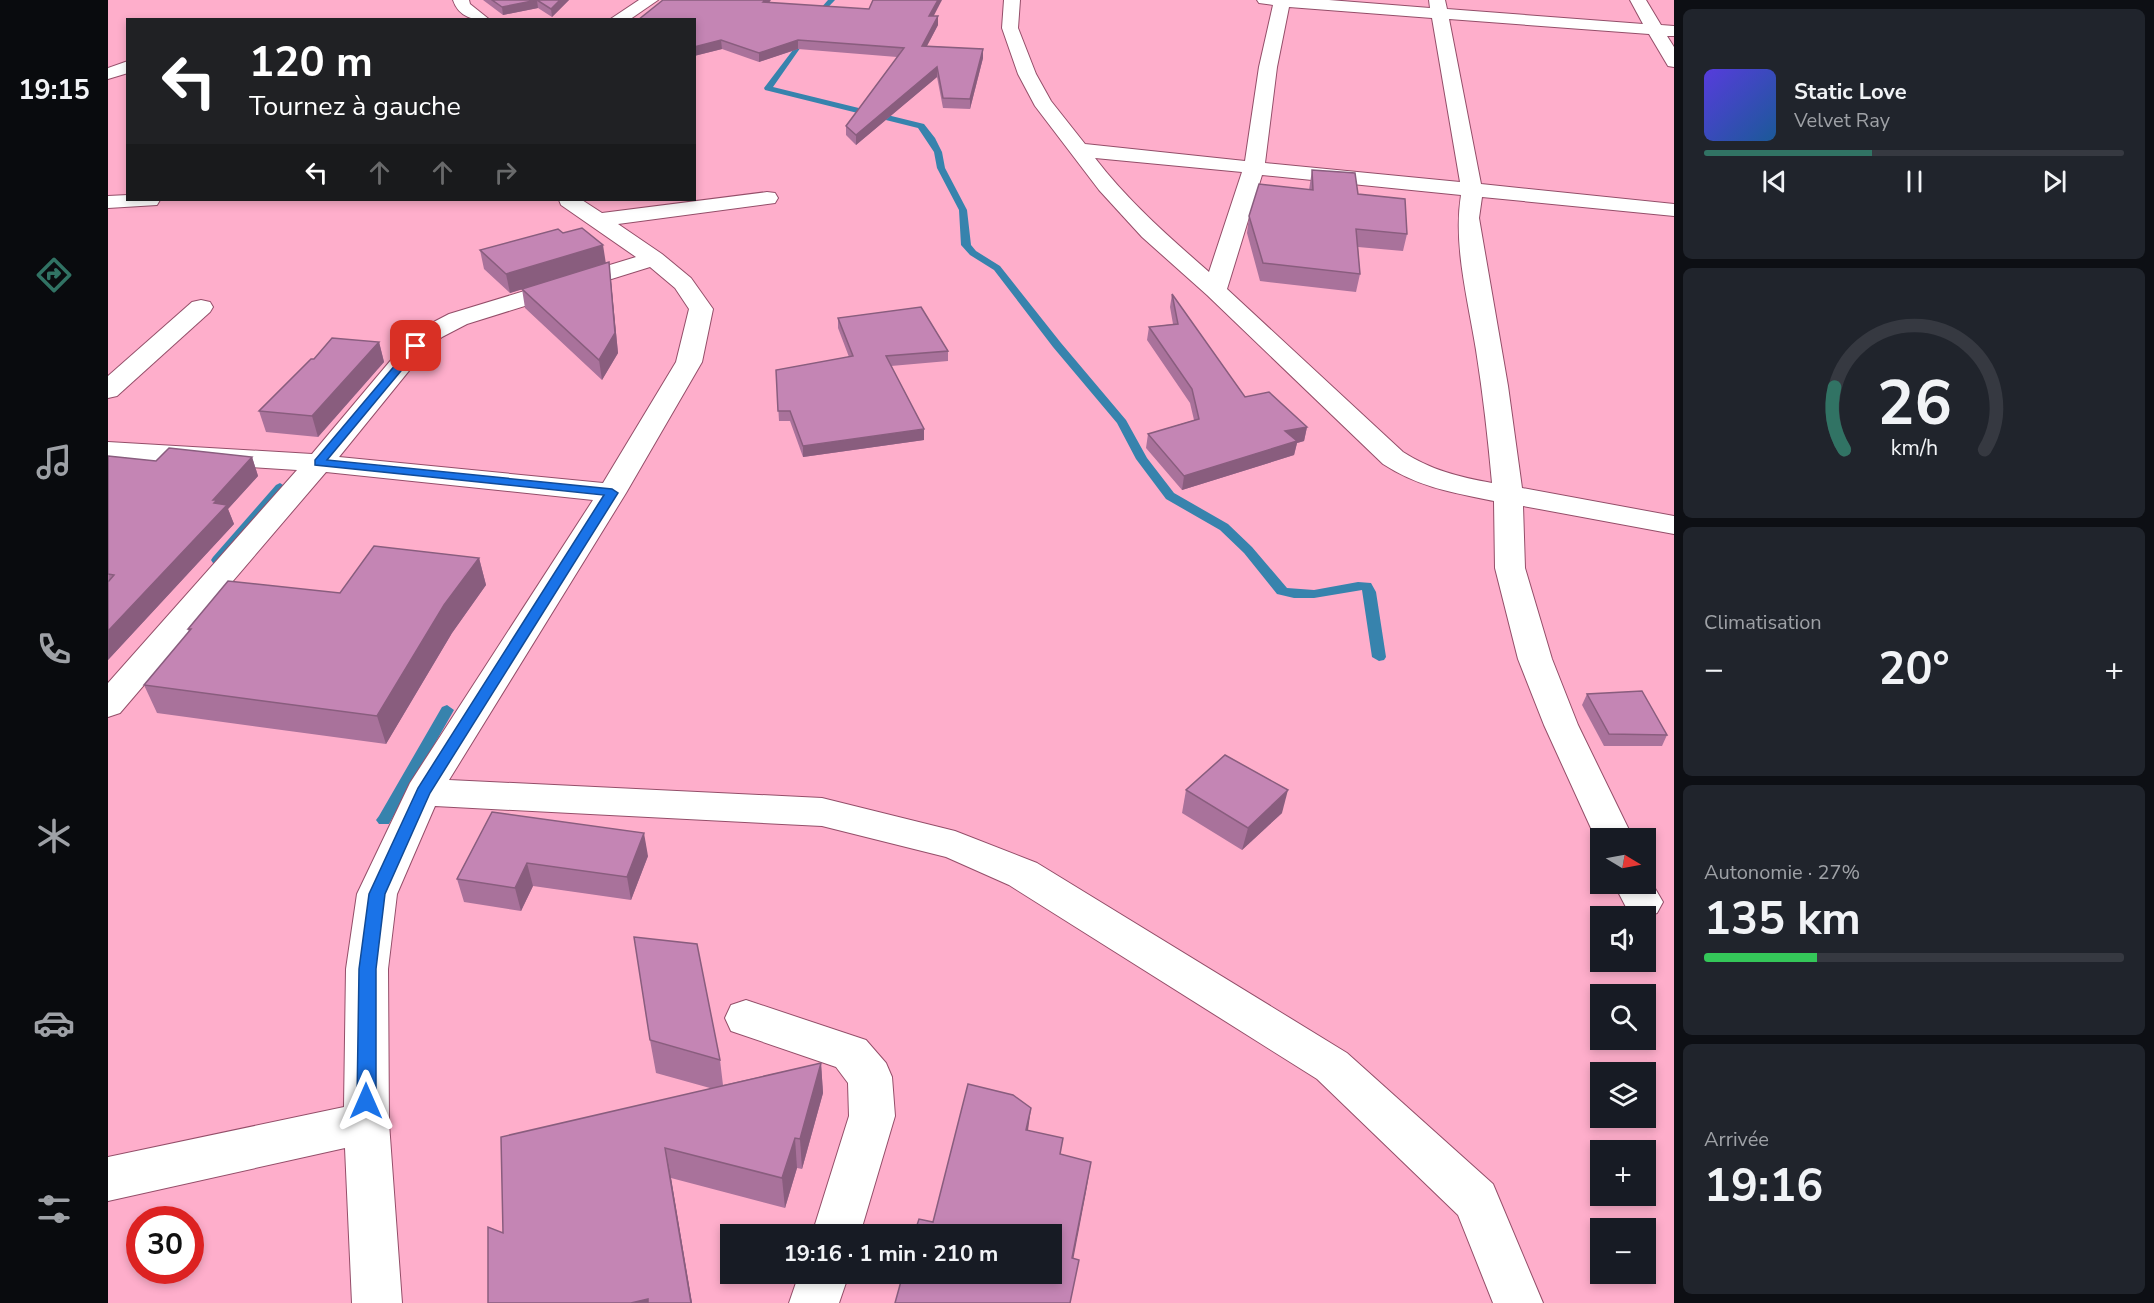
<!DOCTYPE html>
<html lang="fr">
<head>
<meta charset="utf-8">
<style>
  body { margin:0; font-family:"Nunito Sans",sans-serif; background:#20242c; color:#f1f3f6; height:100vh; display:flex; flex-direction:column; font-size:22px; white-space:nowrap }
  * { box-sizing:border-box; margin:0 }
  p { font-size:20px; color:#9ea1a6 }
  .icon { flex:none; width:33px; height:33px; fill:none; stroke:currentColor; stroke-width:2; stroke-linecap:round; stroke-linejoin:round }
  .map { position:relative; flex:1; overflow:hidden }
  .sheet { display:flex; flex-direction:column; gap:9px; padding:9px; background:#0d0f14; width:480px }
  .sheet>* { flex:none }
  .banner { position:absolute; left:18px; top:18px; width:570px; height:183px; border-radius:0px; box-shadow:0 3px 9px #0003; background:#202124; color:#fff; overflow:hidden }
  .needle { width:39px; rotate:100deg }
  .controls { position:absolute; left:1482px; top:828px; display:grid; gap:12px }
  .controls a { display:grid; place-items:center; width:66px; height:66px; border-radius:0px; background:#171b24; box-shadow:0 3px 9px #0003; font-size:30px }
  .speed { position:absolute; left:18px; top:1206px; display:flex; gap:12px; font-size:30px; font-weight:700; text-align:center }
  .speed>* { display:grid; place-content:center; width:78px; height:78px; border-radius:50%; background:#171b24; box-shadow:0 3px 9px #0003; line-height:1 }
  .speed .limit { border:9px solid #d22; background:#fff; color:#111 }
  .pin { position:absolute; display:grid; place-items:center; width:51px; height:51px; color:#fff; margin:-26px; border-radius:12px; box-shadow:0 3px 9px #0006 }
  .me { position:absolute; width:66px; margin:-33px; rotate:0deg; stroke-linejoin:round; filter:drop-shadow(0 0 4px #0008) }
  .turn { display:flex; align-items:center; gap:21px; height:126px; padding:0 24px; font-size:27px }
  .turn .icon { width:78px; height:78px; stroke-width:2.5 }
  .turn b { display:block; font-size:42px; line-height:51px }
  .lanes { display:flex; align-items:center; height:57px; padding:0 24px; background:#0003; justify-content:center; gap:30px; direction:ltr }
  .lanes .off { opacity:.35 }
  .big { font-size:45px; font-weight:700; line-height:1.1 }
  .sheet .widget { flex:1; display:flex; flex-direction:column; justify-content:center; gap:9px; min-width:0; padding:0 21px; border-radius:9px; background:#20242c }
  .sheet .dial { align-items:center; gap:0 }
  .dial svg { height:156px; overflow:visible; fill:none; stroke:#363941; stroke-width:7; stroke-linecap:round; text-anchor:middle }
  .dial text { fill:#f1f3f6; stroke:none }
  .song { display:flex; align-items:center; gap:18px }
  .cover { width:72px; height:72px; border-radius:9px; background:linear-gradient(135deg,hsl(250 70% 55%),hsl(210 70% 35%)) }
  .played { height:6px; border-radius:3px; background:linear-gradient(90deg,#317364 40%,#363941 40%) }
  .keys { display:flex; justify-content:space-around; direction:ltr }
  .heat { display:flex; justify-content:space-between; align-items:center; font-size:33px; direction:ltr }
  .charge { height:9px; border-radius:4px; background:linear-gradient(90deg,#34c759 27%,#363941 0) }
  .trip { position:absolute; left:612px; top:1224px; width:342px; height:60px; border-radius:0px; background:#171b24; box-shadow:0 3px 9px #0003; font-weight:700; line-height:60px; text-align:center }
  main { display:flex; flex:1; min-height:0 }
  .tab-bar { display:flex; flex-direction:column; width:108px; justify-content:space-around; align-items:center; background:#090b0e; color:#9ea1a6 }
  .tab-bar .icon { width:42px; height:42px }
  .tab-bar .on { color:#317364 }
  .tab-bar b { font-size:27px; color:#f1f3f6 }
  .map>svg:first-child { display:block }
</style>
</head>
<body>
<main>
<nav class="tab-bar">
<b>19:15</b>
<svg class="icon on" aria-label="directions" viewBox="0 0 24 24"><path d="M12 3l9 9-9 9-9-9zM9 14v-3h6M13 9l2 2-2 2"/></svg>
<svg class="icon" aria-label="music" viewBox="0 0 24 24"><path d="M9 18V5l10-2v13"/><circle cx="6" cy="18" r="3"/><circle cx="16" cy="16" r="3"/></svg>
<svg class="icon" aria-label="phone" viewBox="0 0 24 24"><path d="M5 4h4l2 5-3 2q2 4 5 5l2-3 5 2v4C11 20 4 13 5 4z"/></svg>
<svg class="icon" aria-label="climate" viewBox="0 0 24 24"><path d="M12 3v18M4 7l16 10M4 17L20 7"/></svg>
<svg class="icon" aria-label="car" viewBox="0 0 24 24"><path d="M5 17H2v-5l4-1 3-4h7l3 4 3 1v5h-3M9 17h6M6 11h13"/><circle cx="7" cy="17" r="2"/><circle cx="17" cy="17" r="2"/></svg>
<svg class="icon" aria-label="filters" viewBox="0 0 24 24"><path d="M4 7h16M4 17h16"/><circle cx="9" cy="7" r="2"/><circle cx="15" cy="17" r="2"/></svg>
</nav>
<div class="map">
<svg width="1566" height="1303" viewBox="0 0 1566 1303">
  <rect width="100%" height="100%" fill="#feaecb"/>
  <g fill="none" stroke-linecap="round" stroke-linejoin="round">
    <g fill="#3783ad" fill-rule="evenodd">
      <polygon points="720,0 727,0 709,19 705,19 705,17"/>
      <polygon points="701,35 703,38 695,44 665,87 816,124 827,138 834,152 837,168 859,210 863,245 868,251 892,266 953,343 1018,420 1039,458 1066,493 1120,524 1144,547 1179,588 1206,590 1250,582 1263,583 1268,592 1278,657 1276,660 1271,661 1264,657 1254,590 1206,598 1186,598 1169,594 1136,553 1112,530 1058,499 1028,459 1009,423 945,347 886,270 862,255 853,245 851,210 829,168 826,152 810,128 657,90 656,88 691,42"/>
      <polygon points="172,483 178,487 176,489 113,563 105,563 103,560 105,557 168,485"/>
      <polygon points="339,705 346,710 281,824 271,824 268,820 271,816 334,707"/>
    </g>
    <defs>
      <g id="minor">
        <path d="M345,0H361L362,4L382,20C366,20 351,18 345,0Z"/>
        <polygon points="531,0 550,0 521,20 501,20"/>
        <path d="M896,0H912L910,28L928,74L943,101L977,144L1137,161L1151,67L1165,5L1151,3L1149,0H1221L1322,8L1321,0H1337L1339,9L1535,24L1522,0H1538L1553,25L1566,26V36H1559L1566,47V67L1560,66L1541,34L1341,19L1373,184L1566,204V216L1374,197L1371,218L1400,386L1414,488L1566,516V534L1415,506L1417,568L1444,659L1470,725L1525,838H1492V848L1436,725L1410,659L1387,568L1386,501C1346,493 1310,487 1275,464L1099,295L1034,237L991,190L927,106L910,74L894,28ZM1181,7L1324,18L1352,182L1157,163L1169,67ZM987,158L1134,172L1101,272C1060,236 1020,201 987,158ZM1154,175L1353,195C1345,245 1360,300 1368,350C1375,394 1380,439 1384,483C1351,477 1323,470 1295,452L1119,289Z"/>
        <polygon points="20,61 20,73 0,79 0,68"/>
        <path d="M659,192L667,193L670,198L667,203L510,224L554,254L583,278L605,309L594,362L518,493L341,780L714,798L847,831L929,863L1239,1053L1385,1184L1435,1303H1385L1350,1215L1209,1079L901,885L838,857L714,826L327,806L289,894L280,969L281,1123L294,1303H244L237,1148L0,1201V1157L236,1107L238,969L249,894L302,783L485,500L218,472L12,713L0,717V683L189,470L0,458V442L204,454L299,341L316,327L341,314L528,257L453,205L451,200H474L494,213ZM542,267L567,288L581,309L568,362L495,483L231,457L317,351L334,337L359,324Z"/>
        <polygon points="20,195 20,200 52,200 49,205 0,208 0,196"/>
        <polygon points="93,300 102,302 105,307 102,312 9,396 0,398 0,376 84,302"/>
        <polygon points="1538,873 1555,902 1549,913 1538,917 1521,913 1506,884 1538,884"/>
        <polygon points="638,1000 758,1040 778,1063 784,1077 787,1116 752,1234 704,1234 741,1116 740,1083 728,1067 623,1031 617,1018 623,1005"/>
        <polygon points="691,1274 741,1274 731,1303 681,1303"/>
      </g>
    </defs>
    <use href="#minor" stroke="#944e69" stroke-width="2"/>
    <use href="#minor" fill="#fff" fill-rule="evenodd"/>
  </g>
  <g fill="#a9729b">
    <polygon points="375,0 461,0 444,17 430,8 395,15"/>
    <polygon points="661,3 826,16 830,25 819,46 875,49 875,58 862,109 835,108 829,77 748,145 738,135 738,126 789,57 690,49 651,62 614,49 586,56 586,20"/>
    <polygon points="1204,170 1250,194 1299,234 1295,251 1250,247 1252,274 1248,292 1152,281 1139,233 1141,216 1201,190"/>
    <polygon points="455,233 498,263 503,281 510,353 494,380 417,308 414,289 402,293 376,269 372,250"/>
    <polygon points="1064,294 1137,397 1199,427 1196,441 1189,443 1186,455 1074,490 1038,448 1040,434 1086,420 1082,403 1039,340 1041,327 1065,324 1062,307"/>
    <polygon points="730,318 840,351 840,361 783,366 816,440 695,457 682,421 671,421 668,370 741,357 730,328"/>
    <polygon points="271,342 276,362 210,437 158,432 151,411 206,359"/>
    <polygon points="0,456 48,461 144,457 150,476 120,509 126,524 0,660"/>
    <polygon points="371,558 378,585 344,633 278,744 49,713 36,685 81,632 80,629 232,593"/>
    <polygon points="1479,694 1559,735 1554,746 1496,746 1474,705"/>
    <polygon points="1078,790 1174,813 1134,850 1074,813"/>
    <polygon points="384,812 540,856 523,900 425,886 413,911 356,902 349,879"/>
    <polygon points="542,1040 612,1060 615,1085 713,1063 715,1093 694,1169 689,1168 677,1208 563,1178 584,1303 380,1303 395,1233 602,1088 548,1073"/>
  </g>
  <g fill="#895d7e">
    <polygon points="429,0 430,8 395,15 394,7"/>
    <polygon points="452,0 461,0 444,17 443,9"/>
    <polygon points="657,0 663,0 655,11 655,2"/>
    <polygon points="830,0 834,0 821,25 821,16"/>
    <polygon points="830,16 830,25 814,55 814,46"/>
    <polygon points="613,40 614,49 586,56 586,47"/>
    <polygon points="690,40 690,49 651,62 651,53"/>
    <polygon points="875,49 875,58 862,109 862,99"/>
    <polygon points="829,67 829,77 748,145 748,135"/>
    <polygon points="495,245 498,264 402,293 398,274"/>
    <polygon points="501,262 510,353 494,380 491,360"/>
    <polygon points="271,342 276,362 210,437 204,416"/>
    <polygon points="1199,427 1196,441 1189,443 1186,455 1074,490 1076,476 1177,431"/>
    <polygon points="816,429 816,440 695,457 695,446"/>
    <polygon points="144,457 150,476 120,509 126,524 0,660 0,631 105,500"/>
    <polygon points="371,558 378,585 344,633 278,744 269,716 336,605"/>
    <polygon points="1180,790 1174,813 1134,850 1140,828"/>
    <polygon points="536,833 540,856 523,900 519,877"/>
    <polygon points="419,863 425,886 413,911 407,888"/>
    <polygon points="713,1063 715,1093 694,1169 692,1139"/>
    <polygon points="923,1108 919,1138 918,1130"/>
    <polygon points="687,1138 689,1168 677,1208 674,1178"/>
    <polygon points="557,1148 563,1178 584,1303 581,1303"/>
    <polygon points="983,1162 978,1192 960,1287 964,1258"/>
    <polygon points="540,1299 540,1303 523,1303"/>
  </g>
  <g fill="#c485b4" stroke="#895d7e" stroke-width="1.5">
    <polygon points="384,0 452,0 443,9 429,0 394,7"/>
    <polygon points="555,0 657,0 655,2 761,9 765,0 830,0 821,16 830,16 814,46 875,49 862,99 835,98 829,67 748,135 738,126 796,48 690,40 651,53 613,40 586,47 586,20 530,20"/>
    <polygon points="1204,170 1247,173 1250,194 1297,199 1299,234 1248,229 1252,274 1155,263 1141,216 1151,184 1205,190"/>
    <polygon points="474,228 495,245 398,274 372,250 450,229 455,233"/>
    <polygon points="501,262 507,333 491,360 414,289"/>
    <polygon points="1064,294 1137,397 1161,392 1199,427 1177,431 1189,441 1076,476 1040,434 1091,419 1084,389 1041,327 1070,324"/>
    <polygon points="813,307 840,351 778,356 816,429 695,446 682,411 670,411 668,370 745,356 730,318"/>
    <polygon points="224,338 271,342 204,416 151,411 203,359 206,359"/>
    <polygon points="61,448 144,457 105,500 109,500 106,503 119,505 0,631 0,582 6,575 0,574 0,456 48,461"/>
    <polygon points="266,546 371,558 336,605 269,716 36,685 83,629 80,629 120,581 232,593"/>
    <polygon points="1534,691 1559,735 1501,734 1479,694"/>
    <polygon points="1117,755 1180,790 1140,828 1078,790"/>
    <polygon points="384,812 536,833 519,877 419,863 407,888 349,879"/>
    <polygon points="526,937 589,944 612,1060 542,1040"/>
    <polygon points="713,1063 692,1139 687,1138 674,1178 557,1148 583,1303 540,1303 540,1299 523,1303 380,1303 380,1227 395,1233 393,1137"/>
    <polygon points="860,1084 905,1095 923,1108 918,1130 955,1138 952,1154 983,1162 964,1258 971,1260 962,1303 787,1303 795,1274 944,1274 944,1234 806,1234 811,1219 825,1222"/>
  </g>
  <polygon fill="#1a73e8" stroke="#114b97" stroke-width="1.5" points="308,343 312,344 312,348 219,460 504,489 510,493 322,793 277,894 268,969 268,1101 265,1106 258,1109 252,1106 249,1101 251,969 261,894 310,788 496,495 207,465 207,460 305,344"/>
</svg>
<div class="controls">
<a><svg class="needle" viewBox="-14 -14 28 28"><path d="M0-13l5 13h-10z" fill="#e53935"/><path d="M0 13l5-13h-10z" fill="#9ea1a6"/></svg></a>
<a><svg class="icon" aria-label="sound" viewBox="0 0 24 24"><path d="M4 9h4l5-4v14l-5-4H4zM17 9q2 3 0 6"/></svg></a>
<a><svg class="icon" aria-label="search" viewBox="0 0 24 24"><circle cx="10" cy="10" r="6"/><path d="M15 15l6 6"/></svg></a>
<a><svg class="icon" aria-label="layers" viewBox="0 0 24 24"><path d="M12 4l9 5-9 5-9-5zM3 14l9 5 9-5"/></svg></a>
<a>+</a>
<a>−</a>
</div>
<div class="speed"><div class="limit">30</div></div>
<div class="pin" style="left:308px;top:346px;background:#d93025"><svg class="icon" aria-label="arrive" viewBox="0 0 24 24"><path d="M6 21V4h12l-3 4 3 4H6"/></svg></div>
<svg class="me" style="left:258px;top:1101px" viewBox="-20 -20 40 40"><path d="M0-17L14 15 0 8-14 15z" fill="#1a73e8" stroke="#fff" stroke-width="4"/></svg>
<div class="trip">19:16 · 1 min · 210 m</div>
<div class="banner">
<div class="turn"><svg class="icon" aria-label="left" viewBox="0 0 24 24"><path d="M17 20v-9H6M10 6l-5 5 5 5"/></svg><div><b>120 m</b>Tournez à gauche</div></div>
<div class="lanes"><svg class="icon" aria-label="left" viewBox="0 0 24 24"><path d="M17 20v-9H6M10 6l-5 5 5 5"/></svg><svg class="icon off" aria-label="ahead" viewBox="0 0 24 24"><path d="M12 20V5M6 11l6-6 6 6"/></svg><svg class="icon off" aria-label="ahead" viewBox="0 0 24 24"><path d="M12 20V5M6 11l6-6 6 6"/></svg><svg class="icon off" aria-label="right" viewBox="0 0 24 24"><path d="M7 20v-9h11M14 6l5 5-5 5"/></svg></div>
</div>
</div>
<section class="sheet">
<div class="widget">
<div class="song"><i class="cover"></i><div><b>Static Love</b><p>Velvet Ray</p></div></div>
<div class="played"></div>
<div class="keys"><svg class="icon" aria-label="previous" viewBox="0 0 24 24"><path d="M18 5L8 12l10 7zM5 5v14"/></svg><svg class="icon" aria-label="pause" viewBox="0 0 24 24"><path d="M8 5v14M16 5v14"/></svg><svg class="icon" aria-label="next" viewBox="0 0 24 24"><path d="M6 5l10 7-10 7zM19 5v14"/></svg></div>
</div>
<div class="widget dial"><svg viewBox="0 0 100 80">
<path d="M14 69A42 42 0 1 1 86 69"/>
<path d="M14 69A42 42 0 0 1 9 37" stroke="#317364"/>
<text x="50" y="56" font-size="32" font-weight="700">26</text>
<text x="50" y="72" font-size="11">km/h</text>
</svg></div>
<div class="widget"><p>Climatisation</p>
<div class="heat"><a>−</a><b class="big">20°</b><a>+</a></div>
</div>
<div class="widget"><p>Autonomie · 27%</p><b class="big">135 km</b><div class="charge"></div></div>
<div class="widget"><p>Arrivée</p><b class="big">19:16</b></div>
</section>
</main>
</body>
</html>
